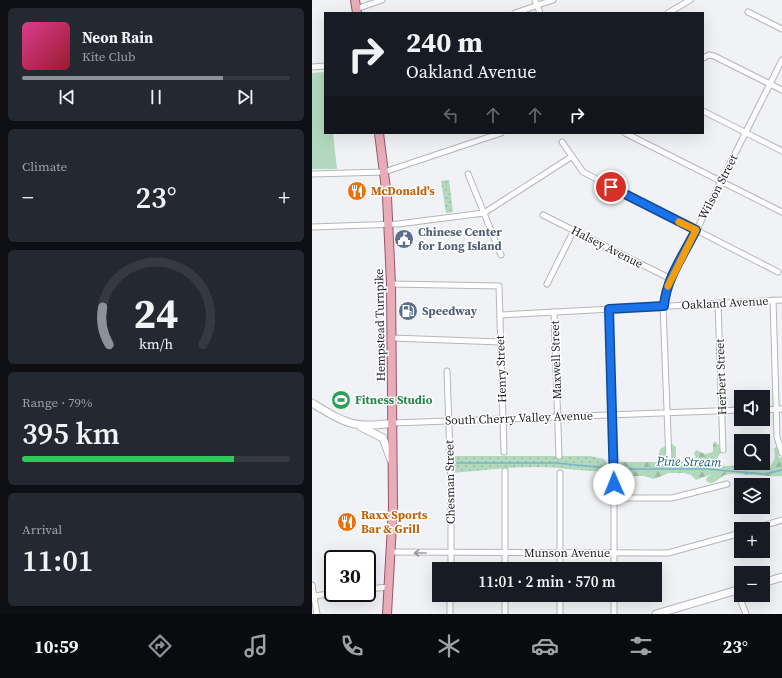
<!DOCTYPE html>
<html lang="en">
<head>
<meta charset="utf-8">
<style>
  body { margin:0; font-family:"Source Serif 4",serif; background:#242831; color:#f1f3f6; height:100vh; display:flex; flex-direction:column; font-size:15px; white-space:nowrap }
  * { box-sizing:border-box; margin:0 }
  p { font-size:13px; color:#9ea1a6 }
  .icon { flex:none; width:22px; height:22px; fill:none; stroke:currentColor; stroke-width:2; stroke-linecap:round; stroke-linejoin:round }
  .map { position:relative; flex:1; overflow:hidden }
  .sheet { display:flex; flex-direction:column; gap:8px; padding:8px; background:#0d0f14; width:312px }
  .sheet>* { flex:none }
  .banner { position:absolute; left:12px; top:12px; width:380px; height:122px; border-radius:0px; box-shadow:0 4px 16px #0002; background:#171b24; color:#f1f3f6; overflow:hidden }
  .controls { position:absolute; left:422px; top:390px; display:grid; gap:8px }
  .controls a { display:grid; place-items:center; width:36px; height:36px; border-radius:0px; background:#171b24; box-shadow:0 4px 16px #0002; font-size:20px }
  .speed { position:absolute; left:12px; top:550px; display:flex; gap:8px; font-size:20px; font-weight:700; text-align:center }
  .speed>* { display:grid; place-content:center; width:52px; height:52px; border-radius:50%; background:#171b24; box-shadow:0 4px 16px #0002; line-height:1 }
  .speed .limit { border:2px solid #111; border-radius:6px; background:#fff; color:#111 }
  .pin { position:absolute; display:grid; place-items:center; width:34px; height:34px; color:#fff; margin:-17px; border:2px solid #fff; border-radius:50%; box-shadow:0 1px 4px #0007 }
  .me { position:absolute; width:44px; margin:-22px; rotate:359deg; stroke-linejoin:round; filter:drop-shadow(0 0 3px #0008) }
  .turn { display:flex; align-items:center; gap:14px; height:84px; padding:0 16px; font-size:18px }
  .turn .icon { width:52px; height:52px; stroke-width:2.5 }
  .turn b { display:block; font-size:28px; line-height:34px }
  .lanes { display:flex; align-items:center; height:38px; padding:0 16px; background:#0003; justify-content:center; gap:20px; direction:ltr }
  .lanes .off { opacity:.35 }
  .big { font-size:30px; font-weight:600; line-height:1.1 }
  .sheet .card { flex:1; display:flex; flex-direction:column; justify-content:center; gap:6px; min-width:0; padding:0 14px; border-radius:6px; background:#242831 }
  .sheet .dial { align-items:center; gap:0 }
  .dial svg { height:104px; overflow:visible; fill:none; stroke:#363941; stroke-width:7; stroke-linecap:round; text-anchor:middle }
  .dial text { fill:#f1f3f6; stroke:none }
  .song { display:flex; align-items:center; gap:12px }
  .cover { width:48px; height:48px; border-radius:6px; background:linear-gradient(135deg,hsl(330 70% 55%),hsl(350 70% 35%)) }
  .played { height:4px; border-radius:2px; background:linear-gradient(90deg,#8c9099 75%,#363941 75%) }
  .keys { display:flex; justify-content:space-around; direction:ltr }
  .heat { display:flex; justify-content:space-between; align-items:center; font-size:22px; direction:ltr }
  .charge { height:6px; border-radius:3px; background:linear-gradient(90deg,#34c759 79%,#363941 0) }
  .trip { position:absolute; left:120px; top:562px; width:230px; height:40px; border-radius:0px; background:#171b24; box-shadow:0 4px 16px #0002; font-weight:600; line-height:40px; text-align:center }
  .tab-bar { display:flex; height:64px; justify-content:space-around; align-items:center; background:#090b0e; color:#9ea1a6 }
  .tab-bar .icon { width:28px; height:28px }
  .tab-bar .on { color:#8c9099 }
  .tab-bar b { font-size:18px; color:#f1f3f6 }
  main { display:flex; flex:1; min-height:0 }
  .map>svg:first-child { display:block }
</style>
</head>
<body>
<main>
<section class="sheet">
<div class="card">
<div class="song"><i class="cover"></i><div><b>Neon Rain</b><p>Kite Club</p></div></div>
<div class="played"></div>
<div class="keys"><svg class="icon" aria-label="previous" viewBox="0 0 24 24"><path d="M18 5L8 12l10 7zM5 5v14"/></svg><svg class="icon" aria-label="pause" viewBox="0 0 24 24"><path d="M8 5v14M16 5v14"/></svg><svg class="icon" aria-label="next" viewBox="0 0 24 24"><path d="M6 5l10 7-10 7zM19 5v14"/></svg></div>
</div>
<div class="card"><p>Climate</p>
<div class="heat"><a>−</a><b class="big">23°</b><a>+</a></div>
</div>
<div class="card dial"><svg viewBox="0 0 100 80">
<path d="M14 69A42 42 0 1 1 86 69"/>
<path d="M14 69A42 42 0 0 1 9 40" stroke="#8c9099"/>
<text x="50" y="56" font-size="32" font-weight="700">24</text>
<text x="50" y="72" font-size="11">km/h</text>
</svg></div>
<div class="card"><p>Range · 79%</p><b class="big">395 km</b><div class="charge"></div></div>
<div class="card"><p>Arrival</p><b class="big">11:01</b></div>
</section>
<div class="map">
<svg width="470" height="614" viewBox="0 0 470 614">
  <defs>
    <pattern id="grass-dots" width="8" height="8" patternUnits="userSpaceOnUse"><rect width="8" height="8" fill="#b2d9be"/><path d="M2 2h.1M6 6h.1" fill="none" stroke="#99baa3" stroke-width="1.8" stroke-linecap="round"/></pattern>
    <pattern id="forest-firs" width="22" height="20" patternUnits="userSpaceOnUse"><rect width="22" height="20" fill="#b2d9be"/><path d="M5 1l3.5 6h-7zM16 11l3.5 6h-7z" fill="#99baa3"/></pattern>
  </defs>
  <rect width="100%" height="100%" fill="#f0f2f5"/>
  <g fill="url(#grass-dots)">
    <polygon points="137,180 141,212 134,213 129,181"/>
    <path d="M139,456H278L292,459L299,471C295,473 255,469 247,468C211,465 175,470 139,473Z"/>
  </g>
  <path fill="url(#forest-firs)" d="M403,441L407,445L409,452L404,460L412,466L459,465L463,458L462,448L466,447L467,458L470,457V476C453,477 436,474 418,474C410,474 406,482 399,483L395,482L394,478L400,474L384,480L379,475L373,473H357L342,479L332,476H307L305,474V465L308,462H346L348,449L359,443L364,447V459L373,462L384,457L382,454L384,450L393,454L401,452V444Z"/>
  <polygon fill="#b2d9be" points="13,72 13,133 21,133 25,169 0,169 0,73"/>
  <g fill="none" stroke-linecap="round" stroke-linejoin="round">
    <g stroke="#79b3c9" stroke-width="1.5">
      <polyline points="145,463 244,463 296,468"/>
      <polyline points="308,469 395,469 453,474 470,470"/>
    </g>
    <defs>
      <g id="street">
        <polyline points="223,0 228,13"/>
        <polyline points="44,9 70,0"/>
        <polyline points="436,12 470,29"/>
        <polyline points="203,13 241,0"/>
        <polyline points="356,13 378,0"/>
        <polyline points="391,58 397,55 402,56 470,90"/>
        <polyline points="0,67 13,66"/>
        <polyline points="391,111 470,151"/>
        <polyline points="313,133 470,212"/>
        <polyline points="250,142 271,172 466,272"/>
        <polyline points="0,174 72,172 189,133"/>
        <polyline points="156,174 189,255"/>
        <polyline points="231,215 359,279"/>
        <polyline points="0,227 86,224 172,213 259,157"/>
        <polyline points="79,284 187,286 192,452"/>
        <polyline points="235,284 262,230"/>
        <polyline points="461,300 465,437 470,453"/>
        <polyline points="406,303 411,450"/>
        <polyline points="297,309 302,498 302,569"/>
        <polyline points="242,312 247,456"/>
        <polyline points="188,315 470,300"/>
        <polyline points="80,338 189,342"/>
        <polyline points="135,371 139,486 139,569"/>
        <polyline points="451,410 470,409"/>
        <polyline points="81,423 429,410"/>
        <polyline points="357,461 351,306 354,291 470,60"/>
        <polyline points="193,471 193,569"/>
        <polyline points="302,498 360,498 415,484"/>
        <polyline points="441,529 470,520"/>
        <polyline points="78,552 356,553 429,533"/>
        <polyline points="248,569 248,473"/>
        <polyline points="0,585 5,614"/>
        <polyline points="55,589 77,587"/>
        <polyline points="425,591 434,614"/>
        <polyline points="248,595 248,614"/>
        <polyline points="2,596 25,593"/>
        <polyline points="138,614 138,595"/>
        <polyline points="193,614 193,595"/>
        <polyline points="302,614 302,595"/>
      </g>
      <g id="secondary">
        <path d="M0,403C33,423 41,429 81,423"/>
        <polyline points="49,427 71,438 79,460"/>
        <polyline points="451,583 470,577"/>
        <polyline points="344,614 429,589"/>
      </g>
      <g id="primary">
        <polyline points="43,0 45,13"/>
        <polyline points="67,133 75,197 79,284 81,507 75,614"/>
      </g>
    </defs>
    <use href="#street" stroke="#b4b6b9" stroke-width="7"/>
    <use href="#secondary" stroke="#b4b6b9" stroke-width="9"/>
    <use href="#primary" stroke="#985865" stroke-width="10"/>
    <use href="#street" stroke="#fff" stroke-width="5"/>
    <use href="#secondary" stroke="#fff" stroke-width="7"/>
    <use href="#primary" stroke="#e8adb9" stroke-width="8"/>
  </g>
  <defs><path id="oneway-shaft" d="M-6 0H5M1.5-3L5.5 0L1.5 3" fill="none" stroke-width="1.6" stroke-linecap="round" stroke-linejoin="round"/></defs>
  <use stroke="#9a9a9b" href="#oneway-shaft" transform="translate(108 553) rotate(-180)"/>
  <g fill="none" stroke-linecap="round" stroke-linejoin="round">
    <defs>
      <path id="route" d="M299,187L384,230C372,254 354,279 352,306L297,309L302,484"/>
    </defs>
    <use href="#route" stroke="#114b97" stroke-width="10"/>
    <use href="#route" stroke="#1a73e8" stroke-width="7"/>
    <polyline stroke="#f59e0b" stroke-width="7" points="356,286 384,230 367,222"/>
  </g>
  <defs>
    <symbol id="restaurant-disc" viewBox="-11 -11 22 22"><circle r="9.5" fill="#e8710a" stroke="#fff"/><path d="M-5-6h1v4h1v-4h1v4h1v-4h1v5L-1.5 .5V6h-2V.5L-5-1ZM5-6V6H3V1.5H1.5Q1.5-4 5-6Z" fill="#fff"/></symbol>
    <symbol id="civic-disc" viewBox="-11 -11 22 22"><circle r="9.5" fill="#5c6f8a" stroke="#fff"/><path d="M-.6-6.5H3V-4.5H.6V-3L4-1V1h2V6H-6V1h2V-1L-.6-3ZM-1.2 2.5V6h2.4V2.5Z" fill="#fff"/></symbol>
    <symbol id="fuel-disc" viewBox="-11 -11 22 22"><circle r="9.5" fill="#5c6f8a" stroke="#fff"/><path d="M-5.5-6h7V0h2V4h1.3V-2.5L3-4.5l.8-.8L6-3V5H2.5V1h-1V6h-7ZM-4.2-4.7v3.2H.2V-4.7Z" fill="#fff"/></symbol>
    <symbol id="stadium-disc" viewBox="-11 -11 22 22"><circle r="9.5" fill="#2e9e5b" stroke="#fff"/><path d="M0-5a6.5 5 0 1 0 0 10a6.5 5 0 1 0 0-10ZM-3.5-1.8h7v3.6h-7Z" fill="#fff"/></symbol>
  </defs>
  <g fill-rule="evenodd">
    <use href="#restaurant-disc" x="34" y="180" width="22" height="22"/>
    <use href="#civic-disc" x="81" y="228" width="22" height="22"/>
    <use href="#fuel-disc" x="85" y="300" width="22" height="22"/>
    <use href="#stadium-disc" x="18" y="389" width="22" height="22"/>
    <use href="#restaurant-disc" x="24" y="511" width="22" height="22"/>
  </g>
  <g text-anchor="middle" stroke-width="3" stroke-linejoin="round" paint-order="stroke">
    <g font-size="12" fill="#1e1f20" stroke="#fff">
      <text transform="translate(406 187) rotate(-63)" y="4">Wilson Street</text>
      <text transform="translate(295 247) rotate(27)" y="4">Halsey Avenue</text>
      <text transform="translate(413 303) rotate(-3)" y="4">Oakland Avenue</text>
      <text transform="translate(68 325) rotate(-91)" y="4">Hempstead Turnpike</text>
      <text transform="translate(244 360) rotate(-92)" y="4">Maxwell Street</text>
      <text transform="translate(189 369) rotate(-92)" y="4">Henry Street</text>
      <text transform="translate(409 377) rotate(-92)" y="4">Herbert Street</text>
      <text transform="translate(207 418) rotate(-2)" y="4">South Cherry Valley Avenue</text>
      <text transform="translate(138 482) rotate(-91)" y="4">Chesman Street</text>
      <text x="255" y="557">Munson Avenue</text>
    </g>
    <g font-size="12" font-weight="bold" fill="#c56008" stroke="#fff" text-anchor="start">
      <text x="59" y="195">McDonald's</text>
      <text x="49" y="519">Raxx Sports<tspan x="49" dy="14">Bar &amp; Grill</tspan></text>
    </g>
    <g font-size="12" font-weight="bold" fill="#4e5e75" stroke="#fff" text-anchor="start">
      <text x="106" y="236">Chinese Center<tspan x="106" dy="14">for Long Island</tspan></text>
      <text x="110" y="315">Speedway</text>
    </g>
    <g font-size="12" font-weight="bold" fill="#27864d" stroke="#fff" text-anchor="start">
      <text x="43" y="404">Fitness Studio</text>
    </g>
    <g font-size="13" font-style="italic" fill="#166078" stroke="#fff">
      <text transform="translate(377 461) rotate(1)" y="5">Pine Stream</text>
    </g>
  </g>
</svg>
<div class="controls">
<a><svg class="icon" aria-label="sound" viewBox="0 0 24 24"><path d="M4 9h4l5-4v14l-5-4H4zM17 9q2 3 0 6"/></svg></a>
<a><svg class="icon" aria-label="search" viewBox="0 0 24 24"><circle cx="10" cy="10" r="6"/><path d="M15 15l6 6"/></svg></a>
<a><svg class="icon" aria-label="layers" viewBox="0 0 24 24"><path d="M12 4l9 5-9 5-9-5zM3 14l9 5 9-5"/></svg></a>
<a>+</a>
<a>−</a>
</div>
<div class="speed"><div class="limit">30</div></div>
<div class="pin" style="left:299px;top:187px;background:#d93025"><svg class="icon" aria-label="arrive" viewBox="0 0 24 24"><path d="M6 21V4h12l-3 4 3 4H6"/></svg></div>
<svg class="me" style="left:302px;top:484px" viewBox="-20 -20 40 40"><circle r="19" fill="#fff"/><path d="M0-13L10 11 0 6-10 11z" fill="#1a73e8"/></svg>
<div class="trip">11:01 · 2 min · 570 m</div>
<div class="banner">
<div class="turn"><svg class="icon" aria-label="right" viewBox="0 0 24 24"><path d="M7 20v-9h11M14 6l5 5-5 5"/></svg><div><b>240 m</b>Oakland Avenue</div></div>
<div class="lanes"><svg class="icon off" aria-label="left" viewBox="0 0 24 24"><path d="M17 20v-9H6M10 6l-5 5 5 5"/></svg><svg class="icon off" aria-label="ahead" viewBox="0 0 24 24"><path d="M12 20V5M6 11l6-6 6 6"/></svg><svg class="icon off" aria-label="ahead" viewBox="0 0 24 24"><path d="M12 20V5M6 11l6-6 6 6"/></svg><svg class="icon" aria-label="right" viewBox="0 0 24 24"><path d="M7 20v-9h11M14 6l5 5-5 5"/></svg></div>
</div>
</div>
</main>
<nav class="tab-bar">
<b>10:59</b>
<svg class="icon on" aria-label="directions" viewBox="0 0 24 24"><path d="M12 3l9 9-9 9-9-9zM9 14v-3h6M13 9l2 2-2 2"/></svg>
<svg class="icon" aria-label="music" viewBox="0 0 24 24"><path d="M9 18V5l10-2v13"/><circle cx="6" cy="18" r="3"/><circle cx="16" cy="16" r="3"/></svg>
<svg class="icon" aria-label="phone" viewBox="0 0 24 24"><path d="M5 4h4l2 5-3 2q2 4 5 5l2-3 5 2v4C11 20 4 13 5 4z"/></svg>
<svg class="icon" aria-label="climate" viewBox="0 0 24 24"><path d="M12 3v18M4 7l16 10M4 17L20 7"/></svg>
<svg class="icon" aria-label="car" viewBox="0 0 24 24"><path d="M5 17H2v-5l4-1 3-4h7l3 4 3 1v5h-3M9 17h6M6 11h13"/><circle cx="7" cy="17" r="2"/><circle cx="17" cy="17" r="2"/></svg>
<svg class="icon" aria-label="filters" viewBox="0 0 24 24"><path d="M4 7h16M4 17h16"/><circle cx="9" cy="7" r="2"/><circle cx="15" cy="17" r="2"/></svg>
<b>23°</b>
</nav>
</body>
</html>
